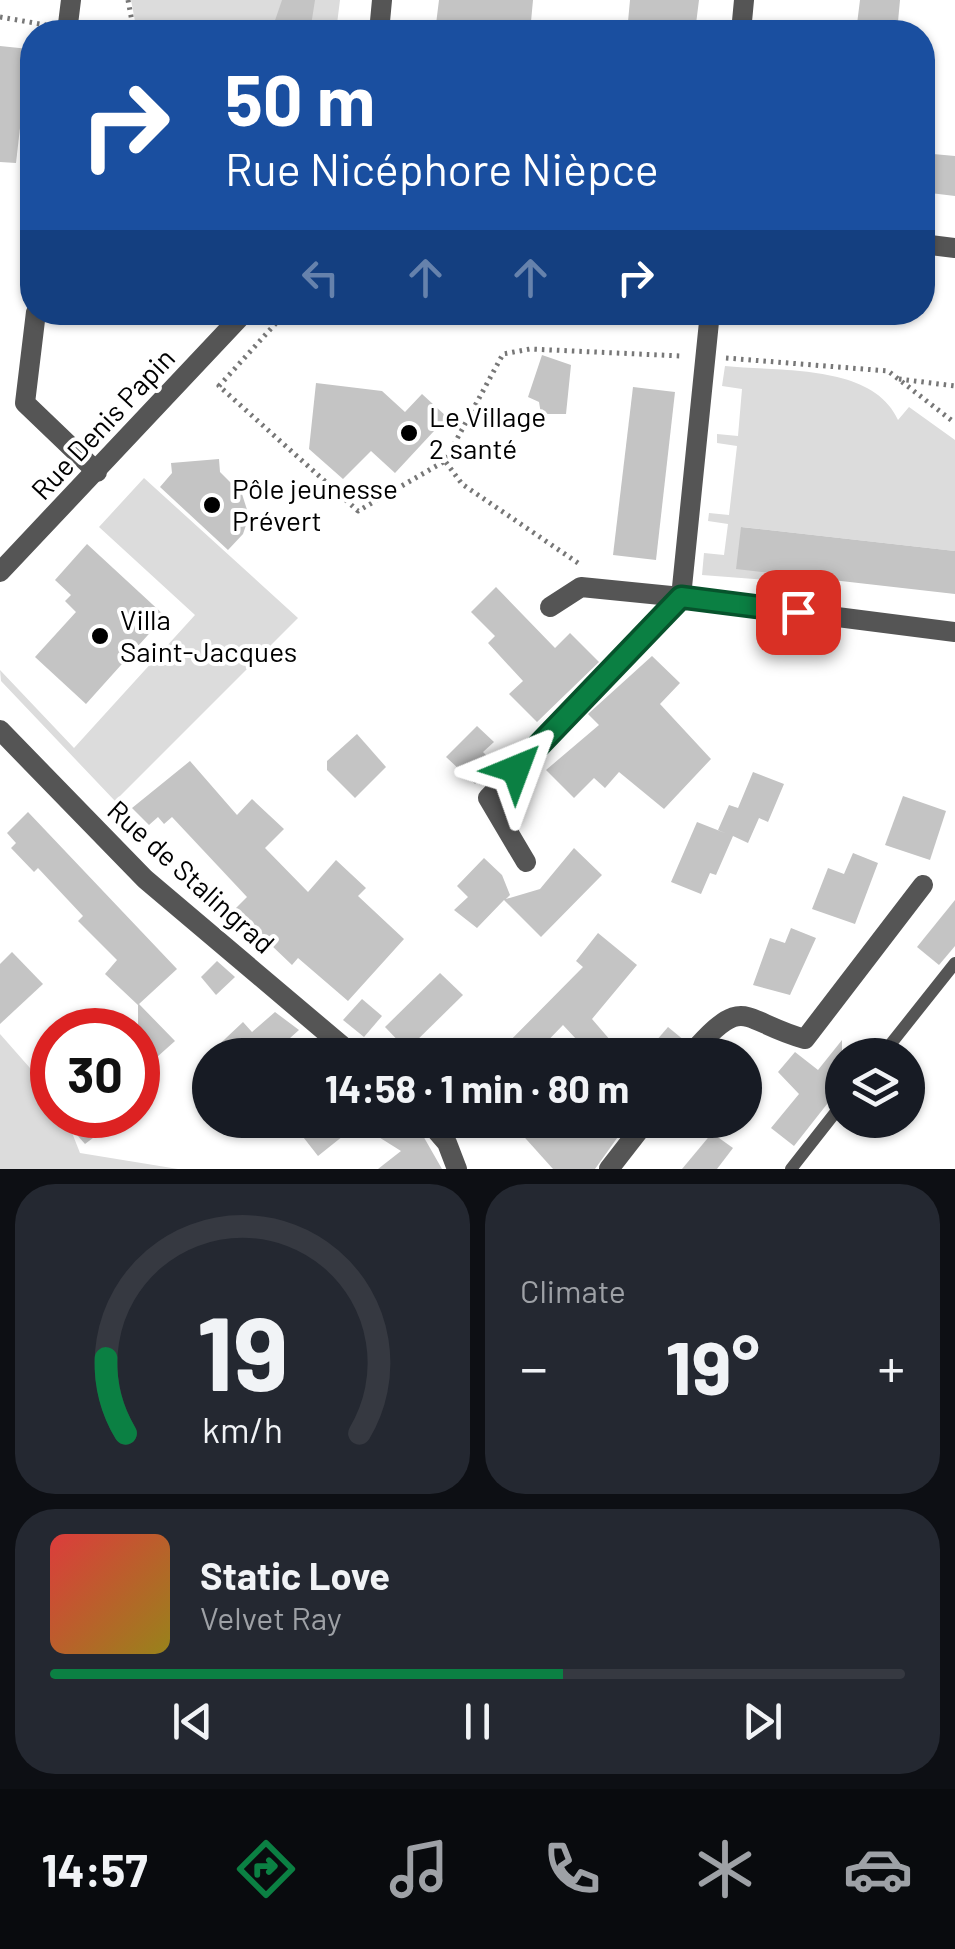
<!DOCTYPE html>
<html lang="en">
<head>
<meta charset="utf-8">
<style>
  body { margin:0; font-family:Barlow,sans-serif; background:#242831; color:#f1f3f6; height:100vh; display:flex; flex-direction:column; font-size:38px; white-space:nowrap }
  * { box-sizing:border-box; margin:0 }
  p { font-size:32px; color:#9ea1a6 }
  .icon { flex:none; width:55px; height:55px; fill:none; stroke:currentColor; stroke-width:2; stroke-linecap:round; stroke-linejoin:round }
  .map { position:relative; height:1169px; overflow:hidden }
  .sheet { display:flex; flex-direction:column; gap:15px; padding:15px; background:#0d0f14; flex:1 }
  .sheet>* { flex:none }
  .top-card { position:absolute; left:20px; top:20px; width:915px; height:305px; border-radius:40px; box-shadow:0 2px 8px #0004; background:#1a4fa0; color:#fff; overflow:hidden }
  .tools { position:absolute; left:825px; top:1038px; display:grid; gap:20px }
  .tools a { display:grid; place-items:center; width:100px; height:100px; border-radius:50%; background:#171b24; box-shadow:0 2px 8px #0004; font-size:50px }
  .speed { position:absolute; left:30px; top:1008px; display:flex; gap:20px; font-size:50px; font-weight:700; text-align:center }
  .speed>* { display:grid; place-content:center; width:130px; height:130px; border-radius:50%; background:#171b24; box-shadow:0 2px 8px #0004; line-height:1 }
  .speed .limit { border:15px solid #d22; background:#fff; color:#111 }
  .pin { position:absolute; display:grid; place-items:center; width:85px; height:85px; color:#fff; margin:-42px; border-radius:20px; box-shadow:0 5px 15px #0006 }
  .me { position:absolute; width:110px; margin:-55px; rotate:44deg; stroke-linejoin:round; filter:drop-shadow(0 0 8px #0008) }
  .turn { display:flex; align-items:center; gap:35px; height:210px; padding:0 40px; font-size:45px }
  .turn .icon { width:130px; height:130px; stroke-width:2.5 }
  .turn b { display:block; font-size:70px; line-height:85px }
  .lanes { display:flex; align-items:center; height:95px; padding:0 40px; background:#0003; justify-content:center; gap:50px; direction:ltr }
  .lanes .off { opacity:.35 }
  .big { font-size:75px; font-weight:700; line-height:1.1 }
  .sheet .card { flex:1; display:flex; flex-direction:column; justify-content:center; gap:15px; min-width:0; padding:0 35px; border-radius:40px; background:#242831 }
  .sheet .dial { align-items:center; gap:0 }
  .dial svg { height:260px; overflow:visible; fill:none; stroke:#363941; stroke-width:7; stroke-linecap:round; text-anchor:middle }
  .dial text { fill:#f1f3f6; stroke:none }
  .song { display:flex; align-items:center; gap:30px }
  .cover { width:120px; height:120px; border-radius:15px; background:linear-gradient(135deg,hsl(0 70% 55%),hsl(50 70% 35%)) }
  .played { height:10px; border-radius:5px; background:linear-gradient(90deg,#0b8043 60%,#363941 60%) }
  .keys { display:flex; justify-content:space-around; direction:ltr }
  .heat { display:flex; justify-content:space-between; align-items:center; font-size:55px; direction:ltr }
  .sheet .tiles { flex:1; display:grid; gap:15px; grid-template-columns:1fr 1fr }
  .card:last-child { grid-column:span 2 }
  .trip { position:absolute; left:192px; top:1038px; width:570px; height:100px; border-radius:50px; background:#171b24; box-shadow:0 2px 8px #0004; font-weight:700; line-height:100px; text-align:center }
  .menu { display:flex; height:160px; justify-content:space-around; align-items:center; background:#090b0e; color:#9ea1a6 }
  .menu .icon { width:70px; height:70px }
  .menu .current { color:#0b8043 }
  .menu b { font-size:45px; color:#f1f3f6 }
  .map>svg:first-child { display:block }
</style>
</head>
<body>
<div class="map">
<svg width="955" height="1169" viewBox="0 0 955 1169">
  <rect width="100%" height="100%" fill="#fff"/>
  <g fill="#dcdcdc">
    <polygon points="131,0 340,0 336,32 137,32"/>
    <path d="M725,366C777,372 873,363 898,420L909,407L955,440V551L742,527L769,573L768,580L702,575L704,553L724,555L728,524L708,521L709,513L729,515L737,446L717,443V434L738,436L742,389L722,386Z"/>
    <polygon points="144,478 298,618 115,801 1,681 0,670 74,748 195,615 99,527"/>
    <polygon points="0,1034 52,1093 52,1115 65,1115 80,1153 178,1169 0,1169"/>
  </g>
  <g fill="#c4c4c4">
    <polygon points="282,0 315,0 310,32 271,32"/>
    <polygon points="439,0 533,0 530,32 435,32"/>
    <polygon points="630,0 699,0 695,32 627,32"/>
    <polygon points="860,0 900,0 897,32 856,32"/>
    <polygon points="0,46 29,49 16,163 0,162"/>
    <polygon points="922,153 955,156 955,196 922,192"/>
    <polygon points="542,355 571,365 566,414 541,414 539,402 528,397"/>
    <polygon points="316,383 382,391 405,412 422,394 447,417 395,473 371,451 343,479 309,449"/>
    <polygon points="633,387 675,392 656,560 613,555"/>
    <polygon points="219,459 220,472 242,494 249,516 243,534 228,550 160,487 172,473 171,463"/>
    <polygon points="741,527 955,551 955,594 736,569"/>
    <polygon points="87,544 165,616 86,704 35,657 76,612 65,601 71,595 55,580"/>
    <polygon points="496,587 555,648 570,633 599,662 537,722 509,694 523,681 488,643 495,636 471,612"/>
    <polygon points="652,656 680,683 660,704 711,759 664,809 619,772 605,788 594,778 574,798 546,770 599,725 588,714"/>
    <polygon points="477,726 494,742 483,752 495,764 475,784 446,757"/>
    <polygon points="357,734 386,767 355,798 327,770 327,761"/>
    <polygon points="190,761 237,815 252,799 284,829 265,848 308,892 336,860 366,888 358,896 404,939 348,1001 298,958 292,965 251,926 242,935 226,918 247,897 172,817 164,824 158,817 149,825 132,808"/>
    <polygon points="753,772 784,784 768,822 759,818 748,843 733,836 716,875 710,873 701,894 671,882 697,822 725,833 718,830 729,805 738,808"/>
    <polygon points="903,796 946,811 930,860 885,845"/>
    <polygon points="28,812 177,969 139,1004 175,1041 138,1074 138,1005 105,974 117,960 78,921 83,916 38,868 34,872 11,848 16,843 7,833"/>
    <polygon points="574,848 602,875 541,937 504,900 477,928 454,910 468,897 457,886 484,858 502,875 510,895 506,899 540,889"/>
    <polygon points="853,853 878,863 855,924 812,909 828,868 844,874"/>
    <polygon points="955,900 955,946 939,965 917,947"/>
    <polygon points="791,928 816,938 790,995 753,985 770,938 785,943"/>
    <polygon points="598,933 637,965 592,1019 623,1055 591,1055 563,1025 534,1055 496,1055 583,967 576,961"/>
    <polygon points="12,952 43,984 0,1024 0,964"/>
    <polygon points="217,961 235,977 216,995 201,977"/>
    <polygon points="440,973 463,995 407,1050 385,1027"/>
    <polygon points="362,999 382,1016 364,1037 343,1020"/>
    <polygon points="275,1012 299,1030 271,1055 208,1055 243,1022 252,1032"/>
    <polygon points="668,1027 685,1041 677,1055 644,1055"/>
    <polygon points="842,1040 842,1085 794,1146 771,1128 799,1094 778,1072 795,1052 818,1070"/>
    <polygon points="84,1115 90,1115 102,1131 85,1144 70,1127"/>
    <polygon points="317,1120 414,1120 442,1169 378,1169 401,1151 358,1124 318,1156 300,1133"/>
    <polygon points="509,1120 630,1120 595,1169 553,1169"/>
    <polygon points="712,1133 733,1148 717,1169 682,1169"/>
  </g>
  <g fill="none" stroke-linecap="round" stroke-linejoin="round">
    <g stroke="#777" stroke-width="5" stroke-dasharray="2.5 5" stroke-linecap="butt">
      <polyline points="128,0 134,32"/>
      <polyline points="0,17 46,25"/>
      <polyline points="103,32 104,28 136,32"/>
      <polyline points="286,312 219,386 358,511 445,461"/>
      <polyline points="726,358 888,371 955,423"/>
      <polyline points="899,379 955,386"/>
      <polyline points="578,563 462,484 445,461 503,354 530,349 681,356"/>
    </g>
    <g stroke="#555" stroke-width="12">
      <polyline points="882,1055 955,963"/>
      <polyline points="791,1169 842,1104"/>
    </g>
    <g stroke="#555" stroke-width="20">
      <polyline points="67,32 71,0"/>
      <polyline points="379,32 382,0"/>
      <polyline points="741,32 744,0"/>
      <polyline points="922,244 955,248"/>
      <polyline points="36,312 25,403 97,472"/>
      <polyline points="710,312 681,597 955,632"/>
      <polyline points="0,572 245,312"/>
      <polyline points="550,607 581,587 681,597"/>
      <polyline points="526,862 488,798 681,597"/>
      <path d="M690,1055C746,991 740,1021 805,1039L923,885"/>
      <polyline points="609,1169 647,1120"/>
    </g>
    <g stroke="#555" stroke-width="20">
      <polyline points="0,730 145,879 353,1055"/>
      <polyline points="427,1120 447,1143 457,1169"/>
    </g>
  </g>
  <g fill="none" stroke-linecap="round" stroke-linejoin="round">
    <defs>
      <polyline id="route" points="516,769 681,597 798,612"/>
    </defs>
    <use href="#route" stroke="#07532c" stroke-width="25"/>
    <use href="#route" stroke="#0b8043" stroke-width="18"/>
  </g>
  <g fill="#000" stroke="#fff" stroke-width="4">
    <circle cx="409" cy="433" r="10"/>
    <circle cx="212" cy="505" r="10"/>
    <circle cx="100" cy="636" r="10"/>
  </g>
  <g text-anchor="middle" stroke-width="8" stroke-linejoin="round" paint-order="stroke">
    <g font-size="28" fill="#000" stroke="#fff" text-anchor="start">
      <text x="429" y="427">Le Village<tspan x="429" dy="32">2 santé</tspan></text>
      <text x="232" y="499">Pôle jeunesse<tspan x="232" dy="32">Prévert</tspan></text>
      <text x="120" y="630">Villa<tspan x="120" dy="32">Saint-Jacques</tspan></text>
    </g>
    <g font-size="28" fill="#000" stroke="#fff">
      <text transform="translate(103 424) rotate(-47)" y="10">Rue Denis Papin</text>
      <text transform="translate(191 877) rotate(42)" y="10">Rue de Stalingrad</text>
    </g>
  </g>
</svg>
<div class="tools">
<a><svg class="icon" aria-label="layers" viewBox="0 0 24 24"><path d="M12 4l9 5-9 5-9-5zM3 14l9 5 9-5"/></svg></a>
</div>
<div class="speed"><div class="limit">30</div></div>
<div class="pin" style="left:798px;top:612px;background:#d93025"><svg class="icon" aria-label="arrive" viewBox="0 0 24 24"><path d="M6 21V4h12l-3 4 3 4H6"/></svg></div>
<svg class="me" style="left:516px;top:769px" viewBox="-20 -20 40 40"><path d="M0-17L14 15 0 8-14 15z" fill="#0b8043" stroke="#fff" stroke-width="4"/></svg>
<div class="trip">14:58 · 1 min · 80 m</div>
<div class="top-card">
<div class="turn"><svg class="icon" aria-label="right" viewBox="0 0 24 24"><path d="M7 20v-9h11M14 6l5 5-5 5"/></svg><div><b>50 m</b>Rue Nicéphore Nièpce</div></div>
<div class="lanes"><svg class="icon off" aria-label="left" viewBox="0 0 24 24"><path d="M17 20v-9H6M10 6l-5 5 5 5"/></svg><svg class="icon off" aria-label="ahead" viewBox="0 0 24 24"><path d="M12 20V5M6 11l6-6 6 6"/></svg><svg class="icon off" aria-label="ahead" viewBox="0 0 24 24"><path d="M12 20V5M6 11l6-6 6 6"/></svg><svg class="icon" aria-label="right" viewBox="0 0 24 24"><path d="M7 20v-9h11M14 6l5 5-5 5"/></svg></div>
</div>
</div>
<section class="sheet">
<div class="tiles">
<div class="card dial"><svg viewBox="0 0 100 80">
<path d="M14 69A42 42 0 1 1 86 69"/>
<path d="M14 69A42 42 0 0 1 8 46" stroke="#0b8043"/>
<text x="50" y="56" font-size="32" font-weight="700">19</text>
<text x="50" y="72" font-size="11">km/h</text>
</svg></div>
<div class="card"><p>Climate</p>
<div class="heat"><a>−</a><b class="big">19°</b><a>+</a></div>
</div>
<div class="card">
<div class="song"><i class="cover"></i><div><b>Static Love</b><p>Velvet Ray</p></div></div>
<div class="played"></div>
<div class="keys"><svg class="icon" aria-label="previous" viewBox="0 0 24 24"><path d="M18 5L8 12l10 7zM5 5v14"/></svg><svg class="icon" aria-label="pause" viewBox="0 0 24 24"><path d="M8 5v14M16 5v14"/></svg><svg class="icon" aria-label="next" viewBox="0 0 24 24"><path d="M6 5l10 7-10 7zM19 5v14"/></svg></div>
</div>
</div>
</section>
<nav class="menu">
<b>14:57</b>
<svg class="icon current" aria-label="directions" viewBox="0 0 24 24"><path d="M12 3l9 9-9 9-9-9zM9 14v-3h6M13 9l2 2-2 2"/></svg>
<svg class="icon" aria-label="music" viewBox="0 0 24 24"><path d="M9 18V5l10-2v13"/><circle cx="6" cy="18" r="3"/><circle cx="16" cy="16" r="3"/></svg>
<svg class="icon" aria-label="phone" viewBox="0 0 24 24"><path d="M5 4h4l2 5-3 2q2 4 5 5l2-3 5 2v4C11 20 4 13 5 4z"/></svg>
<svg class="icon" aria-label="climate" viewBox="0 0 24 24"><path d="M12 3v18M4 7l16 10M4 17L20 7"/></svg>
<svg class="icon" aria-label="car" viewBox="0 0 24 24"><path d="M5 17H2v-5l4-1 3-4h7l3 4 3 1v5h-3M9 17h6M6 11h13"/><circle cx="7" cy="17" r="2"/><circle cx="17" cy="17" r="2"/></svg>
</nav>
</body>
</html>
